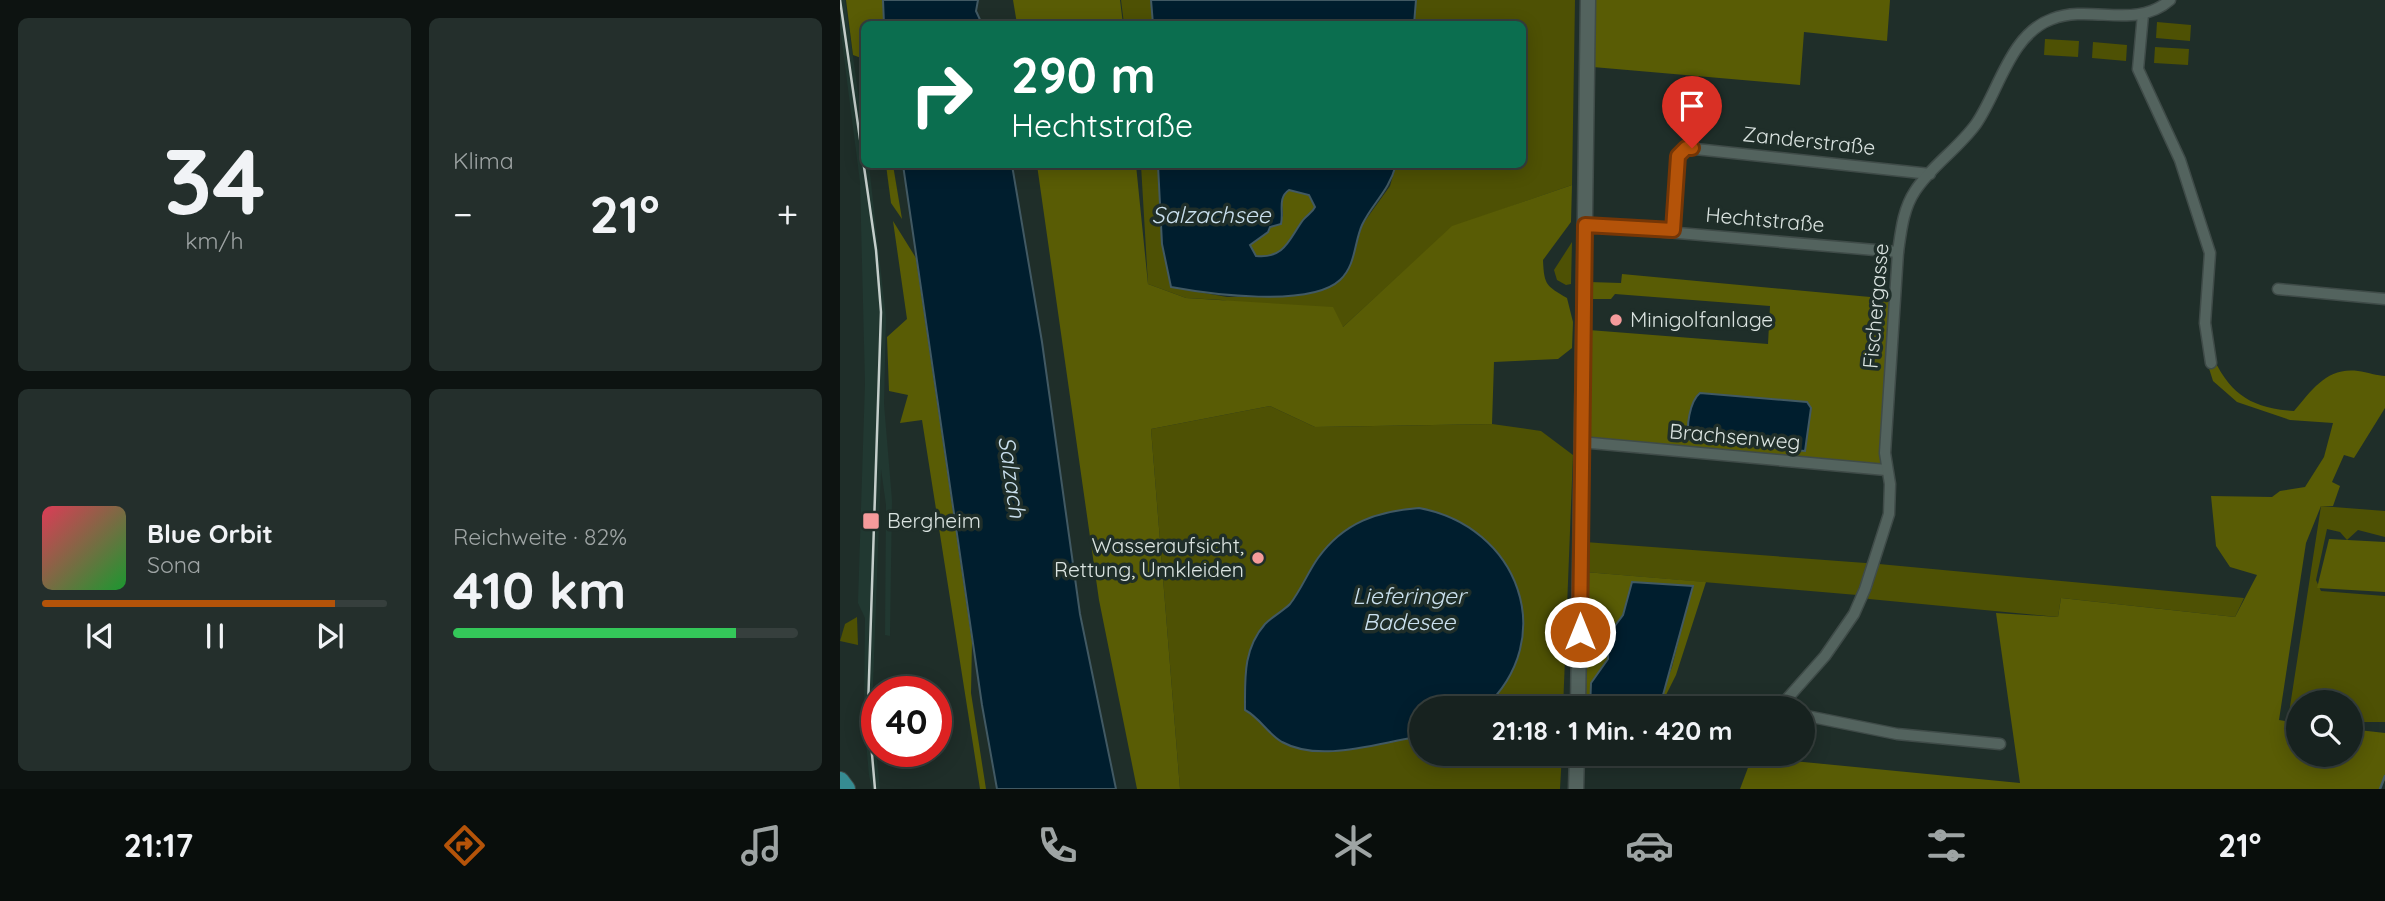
<!DOCTYPE html>
<html lang="de">
<head>
<meta charset="utf-8">
<style>
  body { margin:0; font-family:Quicksand,sans-serif; background:#242f2c; color:#f1f3f6; height:100vh; display:flex; flex-direction:column; font-size:26px; white-space:nowrap }
  * { box-sizing:border-box; margin:0 }
  p { font-size:23px; color:#9ea4a4 }
  .icon { flex:none; width:38px; height:38px; fill:none; stroke:currentColor; stroke-width:2; stroke-linecap:round; stroke-linejoin:round }
  .map { position:relative; flex:1; overflow:hidden }
  .sheet { display:flex; flex-direction:column; gap:18px; padding:18px; background:#0d1311; width:840px }
  .sheet>* { flex:none }
  .guide { position:absolute; left:21px; top:21px; width:665px; height:147px; border-radius:10px; box-shadow:0 4px 18px #0003,0 0 0 2px #363f3d; background:#0b6e4f; color:#fff; overflow:hidden }
  .tools { position:absolute; left:1446px; top:690px; display:grid; gap:14px }
  .tools a { display:grid; place-items:center; width:77px; height:77px; border-radius:50%; background:#17221f; box-shadow:0 4px 18px #0003,0 0 0 2px #363f3d; font-size:35px }
  .speed { position:absolute; left:21px; top:676px; display:flex; gap:14px; font-size:35px; font-weight:700; text-align:center }
  .speed>* { display:grid; place-content:center; width:91px; height:91px; border-radius:50%; background:#17221f; box-shadow:0 4px 18px #0003,0 0 0 2px #363f3d; line-height:1 }
  .speed .limit { border:10px solid #d22; background:#fff; color:#111 }
  .pin { position:absolute; display:grid; place-items:center; width:60px; height:60px; color:#fff; margin:-72px -30px; border-radius:50% 50% 50% 0; rotate:-45deg; box-shadow:0 0 7px #0007 }
  .pin .icon { rotate:45deg }
  .me { position:absolute; width:77px; margin:-38px; rotate:0deg; stroke-linejoin:round; filter:drop-shadow(0 0 5px #0008) }
  .turn { display:flex; align-items:center; gap:24px; height:147px; padding:0 35px; font-size:32px }
  .turn .icon { width:91px; height:91px; stroke-width:2.5 }
  .turn b { display:block; font-size:49px; line-height:60px }
  .big { font-size:52px; font-weight:700; line-height:1.1 }
  .sheet .widget { flex:1; display:flex; flex-direction:column; justify-content:center; gap:10px; min-width:0; padding:0 24px; border-radius:10px; background:#242f2c }
  .sheet .dial { align-items:center; gap:0 }
  .dial b { font-size:91px; line-height:1 }
  .song { display:flex; align-items:center; gap:21px }
  .cover { width:84px; height:84px; border-radius:10px; background:linear-gradient(135deg,hsl(350 70% 55%),hsl(130 70% 35%)) }
  .played { height:7px; border-radius:4px; background:linear-gradient(90deg,#b45309 85%,#363f3d 85%) }
  .keys { display:flex; justify-content:space-around; direction:ltr }
  .heat { display:flex; justify-content:space-between; align-items:center; font-size:38px; direction:ltr }
  .charge { height:10px; border-radius:5px; background:linear-gradient(90deg,#34c759 82%,#363f3d 0) }
  .sheet .tiles { flex:1; display:grid; gap:18px; grid-template-columns:repeat(2,1fr) }
  .trip { position:absolute; left:569px; top:696px; width:406px; height:70px; border-radius:35px; background:#17221f; box-shadow:0 4px 18px #0003,0 0 0 2px #363f3d; font-weight:700; line-height:70px; text-align:center }
  .menu { display:flex; height:112px; justify-content:space-around; align-items:center; background:#090e0c; color:#9ea4a4 }
  .menu .icon { width:49px; height:49px }
  .menu .selected { color:#b45309 }
  .menu b { font-size:32px; color:#f1f3f6 }
  main { display:flex; flex:1; min-height:0 }
  .map>svg:first-child { display:block }
</style>
</head>
<body>
<main>
<section class="sheet">
<div class="tiles">
<div class="widget dial"><b>34</b><p>km/h</p></div>
<div class="widget"><p>Klima</p>
<div class="heat"><a>−</a><b class="big">21°</b><a>+</a></div>
</div>
<div class="widget">
<div class="song"><i class="cover"></i><div><b>Blue Orbit</b><p>Sona</p></div></div>
<div class="played"></div>
<div class="keys"><svg class="icon" aria-label="previous" viewBox="0 0 24 24"><path d="M18 5L8 12l10 7zM5 5v14"/></svg><svg class="icon" aria-label="pause" viewBox="0 0 24 24"><path d="M8 5v14M16 5v14"/></svg><svg class="icon" aria-label="next" viewBox="0 0 24 24"><path d="M6 5l10 7-10 7zM19 5v14"/></svg></div>
</div>
<div class="widget"><p>Reichweite · 82%</p><b class="big">410 km</b><div class="charge"></div></div>
</div>
</section>
<div class="map">
<svg width="1545" height="789" viewBox="0 0 1545 789">
  <rect width="100%" height="100%" fill="#1f2e29"/>
  <polygon fill="#213831" points="0,0 5,0 24,135 24,164 29,165 46,318 44,404 52,500 50,636 45,635 46,505 41,469 32,711 40,789 32,789 29,775 24,720 25,618 18,603 25,383 20,182 0,26"/>
  <g fill="#4e5104">
    <polygon points="281,0 311,0 313,24 284,24"/>
    <polygon points="576,0 735,0 732,185 612,227 503,327 382,300 346,298 308,284 301,165 318,165 322,244 331,287 387,297 443,296 511,264 522,225 550,186 556,165 682,164 682,24 574,24"/>
    <polygon points="1317,22 1351,25 1350,41 1316,38"/>
    <polygon points="1205,39 1239,41 1238,57 1204,55"/>
    <polygon points="1253,42 1287,45 1286,61 1252,58"/>
    <polygon points="1315,47 1349,49 1348,65 1314,63"/>
    <polygon points="732,242 731,284 726,285 717,280 714,270"/>
    <polygon points="430,406 475,427 652,424 701,431 733,455 723,709 581,709 581,754 722,754 720,789 340,789 311,429"/>
    <polygon points="1481,506 1545,511 1545,537 1518,530 1507,540 1500,532 1487,529 1476,580 1481,591 1545,596 1545,722 1510,722 1510,702 1458,702 1458,710 1449,713"/>
    <polygon points="745,542 1039,564 1404,598 1395,617 1221,598 1218,617 1029,599 1017,595 745,572"/>
    <polygon points="17,617 18,645 0,641 5,624"/>
  </g>
  <g fill="#595c05" fill-rule="evenodd">
    <polygon points="6,0 43,0 44,24 24,24 24,59 13,55"/>
    <polygon points="173,0 280,0 283,24 177,24"/>
    <polygon points="756,0 1050,0 1047,41 964,32 960,85 753,67"/>
    <polygon points="46,165 53,165 62,219 51,203"/>
    <path d="M197,165H296L308,284L346,298L493,307L503,327L612,226L732,185L731,222L703,260C704,286 707,286 727,298L733,322L732,348L718,359L654,362L652,424L475,427L430,406L311,429L340,789H297L259,600Z"/>
    <path d="M449,190L469,194L475,207C472,213 467,215 463,220C449,238 445,259 416,256L410,245L443,216C443,205 438,198 449,190Z"/>
    <polygon points="53,221 76,258 132,641 131,693 146,789 140,789 82,420 60,423 68,395 49,391 47,337 67,319"/>
    <path d="M782,274L1052,299L1042,465L751,440L747,436L749,330L928,344L930,306L775,294L771,299H750L749,282L781,283ZM971,408L965,450L855,442L847,435Z"/>
    <path d="M1371,353C1389,393 1409,408 1454,411C1473,389 1487,367 1518,371C1527,372 1538,376 1545,376V408L1514,458L1504,455L1492,482L1500,486L1493,506H1481L1466,543L1439,720L1458,723V754H1510V729L1545,733V780L1540,789H900L912,757L1180,783L1156,613L1218,617L1221,598L1395,617L1417,575L1390,567L1376,546L1371,496L1432,497L1440,491L1465,487L1484,457L1493,423L1450,420L1397,402L1373,381L1367,362Z"/>
    <polygon points="1489,539 1545,542 1545,592 1477,588"/>
    <polygon points="745,572 866,582 836,675 819,709 816,709 832,667 852,586 792,582 783,615 768,635 769,659 751,683 750,709 741,709"/>
  </g>
  <g fill="#001e2e" stroke="#415963" stroke-width="2" fill-rule="evenodd">
    <polygon points="43,0 138,0 136,11 142,24 44,24"/>
    <polygon points="311,0 576,0 574,24 313,24"/>
    <polygon points="63,165 172,165 202,342 240,614 276,789 157,789 142,705"/>
    <path d="M318,165V164L556,165C548,193 533,202 522,225C514,243 516,265 500,280C470,308 369,294 331,287L322,244ZM449,190L469,195L475,207C472,213 467,215 463,220C449,239 445,259 416,256L410,245L428,232L430,227L441,224C444,212 437,198 449,190Z"/>
    <path d="M860,393L967,402L971,408L965,451L850,440C845,428 850,401 860,393Z"/>
    <path d="M579,508C678,526 721,638 643,709H581V736L577,737C537,743 480,763 442,742C427,733 420,718 405,710C405,678 403,649 425,624C433,616 443,611 450,604C461,590 468,572 478,558C504,522 538,511 579,508Z"/>
    <polygon points="792,582 853,586 823,695 816,709 750,709 751,683 768,659 768,635 783,615"/>
  </g>
  <g fill="none" stroke-linecap="round" stroke-linejoin="round">
    <polyline stroke="#415963" stroke-width="2.5" points="1540,789 1545,776"/>
    <defs>
      <g id="minor">
        <polyline points="1303,14 1298,69 1340,160 1370,253 1365,323 1371,363"/>
        <polyline points="745,225 1058,252"/>
        <polyline points="833,230 838,156 846,148 1090,174"/>
        <polyline points="1438,289 1545,299"/>
        <polyline points="740,442 1046,470"/>
        <path d="M938,709L985,656L1014,614L1025,589L1049,514L1050,484L1045,453L1058,252C1061,231 1063,209 1075,191C1091,166 1118,149 1136,124C1159,91 1170,34 1212,19C1251,4 1296,30 1330,0"/>
        <polyline points="962,715 1057,734 1160,744"/>
      </g>
      <g id="tertiary">
        <polyline points="738,709 748,0"/>
        <polyline points="736,789 737,754"/>
      </g>
      <polyline id="primary" points="0,781 6,789"/>
    </defs>
    <use href="#minor" stroke="#3f4b48" stroke-width="13"/>
    <use href="#tertiary" stroke="#3f4b48" stroke-width="17"/>
    <use href="#primary" stroke="#3f4b48" stroke-width="20"/>
    <use href="#minor" stroke="#53635e" stroke-width="10"/>
    <use href="#tertiary" stroke="#53635e" stroke-width="14"/>
    <use href="#primary" stroke="#368c92" stroke-width="18"/>
    <polyline stroke="#c4cecb" stroke-width="2.5" points="0,0 36,250 41,312 28,708 35,789"/>
  </g>
  <g fill="none" stroke-linecap="round" stroke-linejoin="round">
    <defs>
      <polyline id="route" points="740,632 745,225 833,230 838,156 846,148 852,148"/>
    </defs>
    <use href="#route" stroke="#753606" stroke-width="18"/>
    <use href="#route" stroke="#b45309" stroke-width="12"/>
  </g>
  <g fill="#f59b9b" stroke="#1f2e29" stroke-width="2.5">
    <circle cx="776" cy="320" r="7"/>
    <rect x="22" y="512" width="18" height="18" rx="3.5"/>
    <circle cx="418" cy="558" r="7"/>
  </g>
  <g text-anchor="middle" stroke-width="7" stroke-linejoin="round" paint-order="stroke">
    <g font-size="21" fill="#dae3e0" stroke="#1f2e29">
      <text transform="translate(969 141) rotate(6)" y="7">Zanderstraße</text>
      <text transform="translate(925 220) rotate(5)" y="7">Hechtstraße</text>
      <text transform="translate(1036 306) rotate(-85)" y="7">Fischergasse</text>
      <text transform="translate(895 437) rotate(5)" y="7">Brachsenweg</text>
    </g>
    <g font-size="21" fill="#dae3e0" stroke="#1f2e29" text-anchor="start">
      <text x="790" y="327">Minigolfanlage</text>
      <text x="47" y="528">Bergheim</text>
      <text x="404" y="553" text-anchor="end">Wasseraufsicht,<tspan x="404" dy="24">Rettung, Umkleiden</tspan></text>
    </g>
    <g font-size="23" font-style="italic" fill="#cae0ee" stroke="#1f2e29">
      <text x="371" y="223">Salzachsee</text>
      <text transform="translate(172 477) rotate(82)" y="8">Salzach</text>
      <text x="569" y="604">Lieferinger<tspan x="569" dy="26">Badesee</tspan></text>
    </g>
  </g>
</svg>
<div class="tools">
<a><svg class="icon" aria-label="search" viewBox="0 0 24 24"><circle cx="10" cy="10" r="6"/><path d="M15 15l6 6"/></svg></a>
</div>
<div class="speed"><div class="limit">40</div></div>
<div class="pin" style="left:852px;top:148px;background:#d93025"><svg class="icon" aria-label="arrive" viewBox="0 0 24 24"><path d="M6 21V4h12l-3 4 3 4H6"/></svg></div>
<svg class="me" style="left:740px;top:632px" viewBox="-20 -20 40 40"><circle r="17" fill="#b45309" stroke="#fff" stroke-width="3"/><path d="M0-11L8 9 0 5-8 9z" fill="#fff"/></svg>
<div class="trip">21:18 · 1 Min. · 420 m</div>
<div class="guide">
<div class="turn"><svg class="icon" aria-label="right" viewBox="0 0 24 24"><path d="M7 20v-9h11M14 6l5 5-5 5"/></svg><div><b>290 m</b>Hechtstraße</div></div>
</div>
</div>
</main>
<nav class="menu">
<b>21:17</b>
<svg class="icon selected" aria-label="directions" viewBox="0 0 24 24"><path d="M12 3l9 9-9 9-9-9zM9 14v-3h6M13 9l2 2-2 2"/></svg>
<svg class="icon" aria-label="music" viewBox="0 0 24 24"><path d="M9 18V5l10-2v13"/><circle cx="6" cy="18" r="3"/><circle cx="16" cy="16" r="3"/></svg>
<svg class="icon" aria-label="phone" viewBox="0 0 24 24"><path d="M5 4h4l2 5-3 2q2 4 5 5l2-3 5 2v4C11 20 4 13 5 4z"/></svg>
<svg class="icon" aria-label="climate" viewBox="0 0 24 24"><path d="M12 3v18M4 7l16 10M4 17L20 7"/></svg>
<svg class="icon" aria-label="car" viewBox="0 0 24 24"><path d="M5 17H2v-5l4-1 3-4h7l3 4 3 1v5h-3M9 17h6M6 11h13"/><circle cx="7" cy="17" r="2"/><circle cx="17" cy="17" r="2"/></svg>
<svg class="icon" aria-label="filters" viewBox="0 0 24 24"><path d="M4 7h16M4 17h16"/><circle cx="9" cy="7" r="2"/><circle cx="15" cy="17" r="2"/></svg>
<b>21°</b>
</nav>
</body>
</html>
